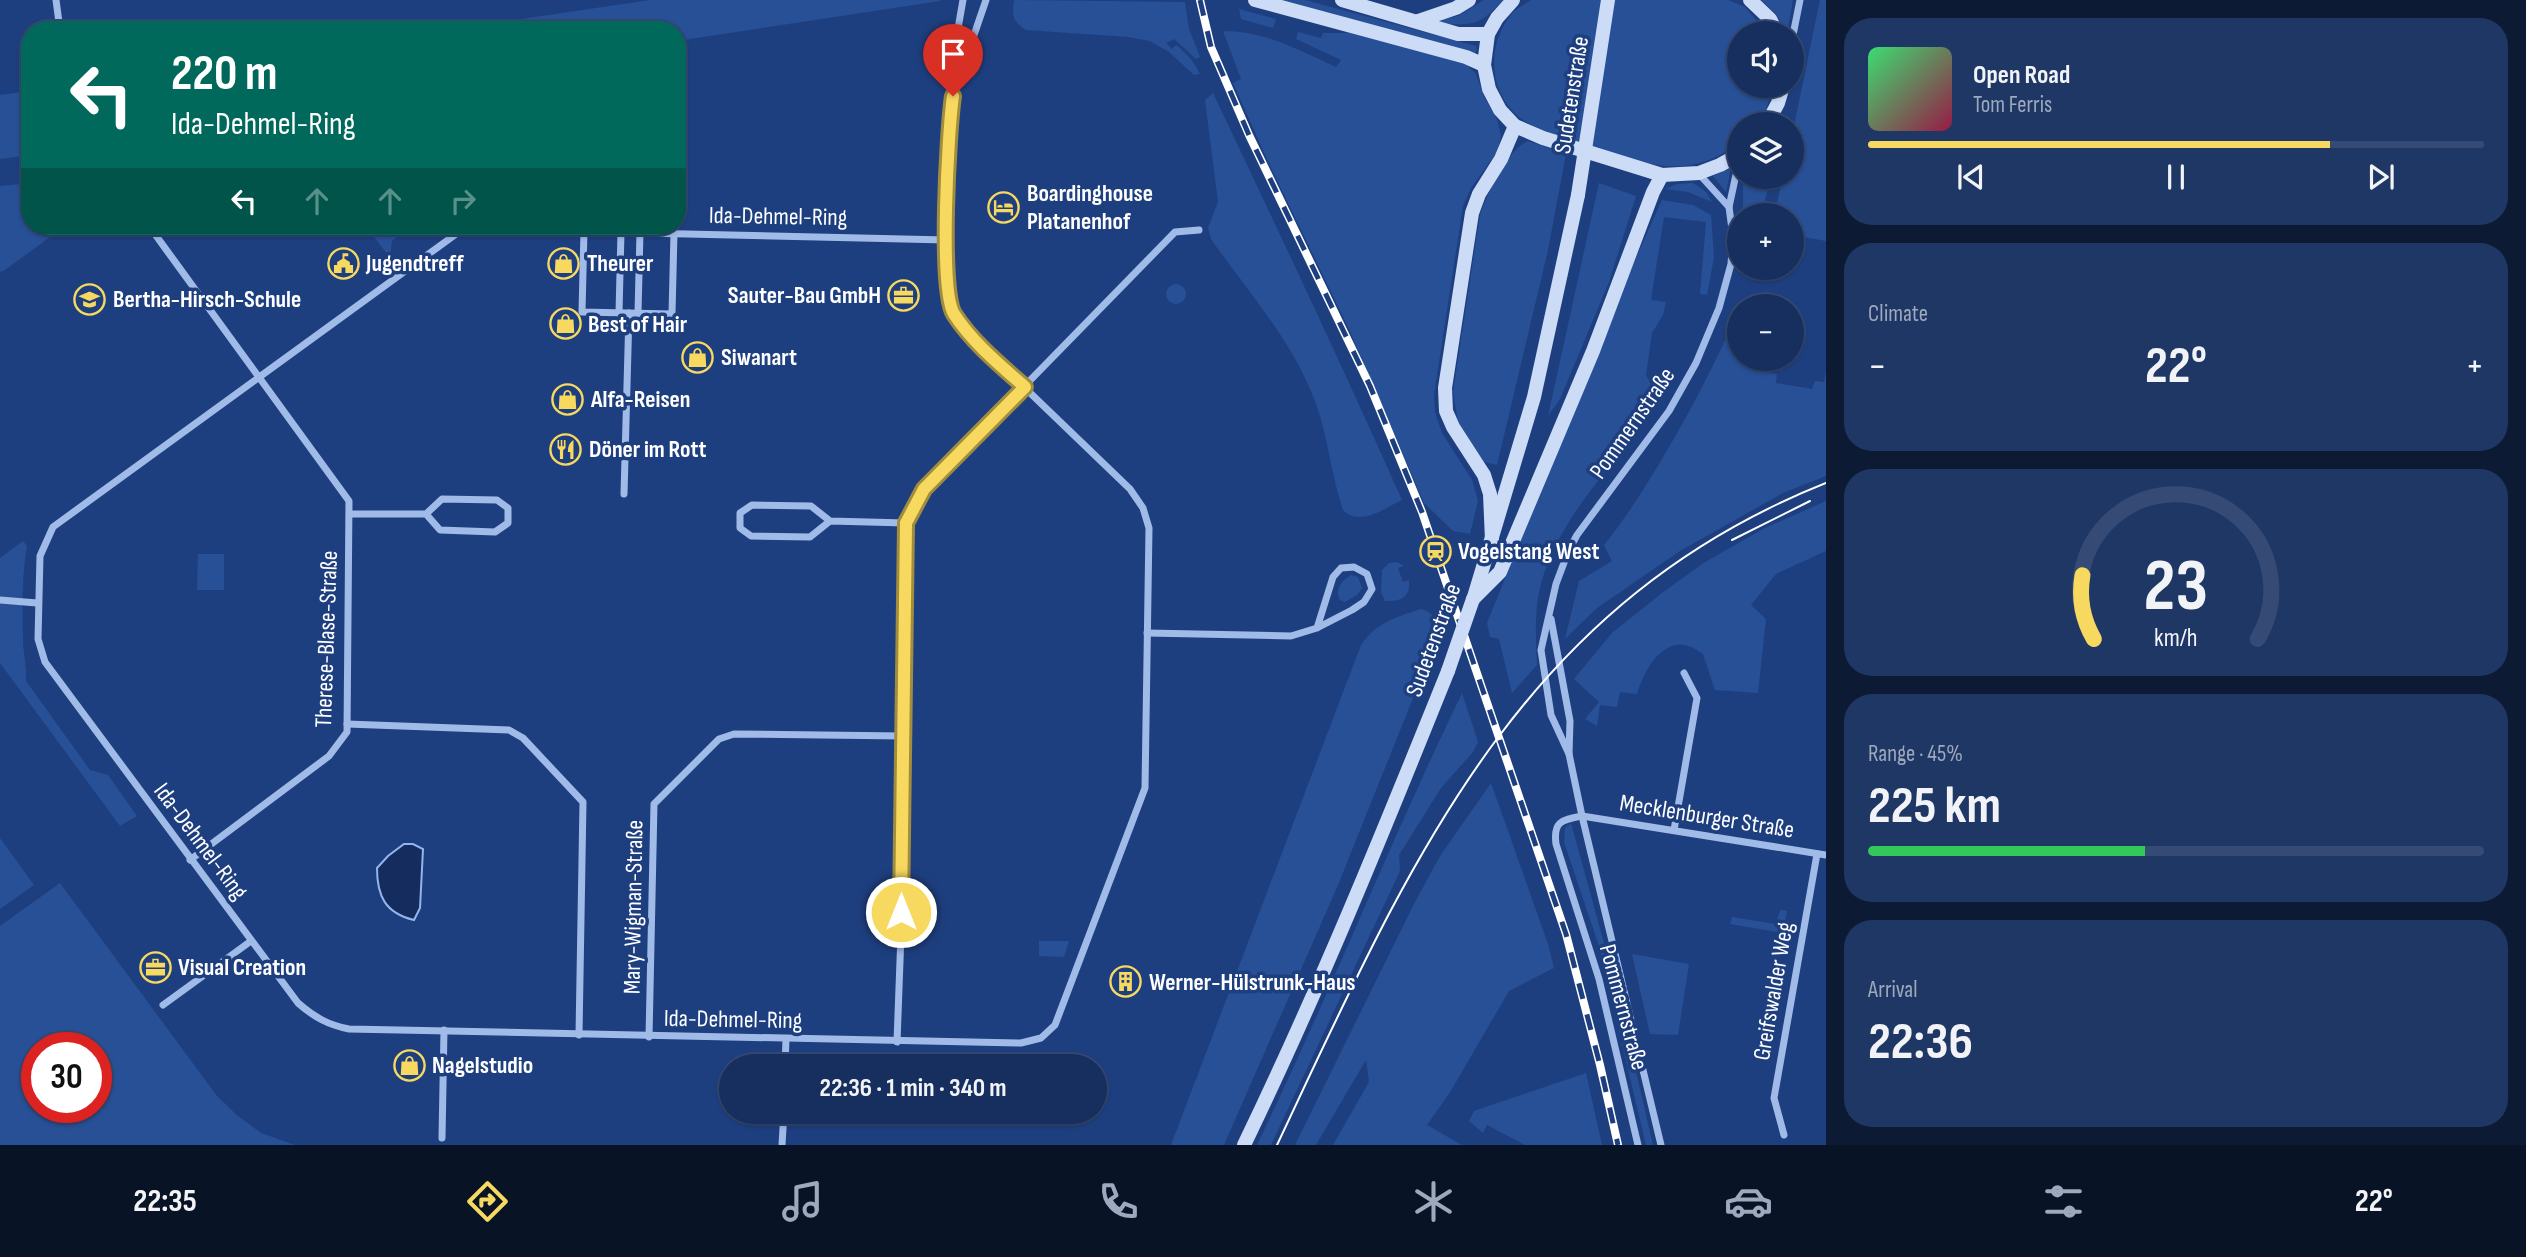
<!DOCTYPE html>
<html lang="en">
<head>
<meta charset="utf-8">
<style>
  body { margin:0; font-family:"Sofia Sans Condensed",sans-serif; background:#1f3765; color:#f1f3f6; height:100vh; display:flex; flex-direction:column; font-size:26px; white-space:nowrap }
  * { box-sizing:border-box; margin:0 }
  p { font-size:23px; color:#9ea9bd }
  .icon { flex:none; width:38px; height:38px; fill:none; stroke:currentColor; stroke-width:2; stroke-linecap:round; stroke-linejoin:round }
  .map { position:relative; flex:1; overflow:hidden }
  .details { display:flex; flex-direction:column; gap:18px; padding:18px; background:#0c1a34; width:700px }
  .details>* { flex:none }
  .guide { position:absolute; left:21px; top:21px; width:665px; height:214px; border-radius:28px; box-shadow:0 2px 5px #0004,0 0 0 2px #354a74; background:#00695c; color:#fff; overflow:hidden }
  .controls { position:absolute; left:1727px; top:21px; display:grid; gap:14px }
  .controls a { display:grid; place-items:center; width:77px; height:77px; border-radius:50%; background:#162f5f; box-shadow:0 2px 5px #0004,0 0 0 2px #354a74; font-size:35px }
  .speed { position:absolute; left:21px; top:1032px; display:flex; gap:14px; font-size:35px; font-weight:700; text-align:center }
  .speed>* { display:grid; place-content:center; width:91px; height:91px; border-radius:50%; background:#162f5f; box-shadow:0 2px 5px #0004,0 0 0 2px #354a74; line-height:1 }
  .speed .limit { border:10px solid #d22; background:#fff; color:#111 }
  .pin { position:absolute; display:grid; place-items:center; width:60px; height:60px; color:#fff; margin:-72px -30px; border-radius:50% 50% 50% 0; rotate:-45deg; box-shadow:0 0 7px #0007 }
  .pin .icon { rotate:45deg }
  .me { position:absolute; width:77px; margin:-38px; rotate:0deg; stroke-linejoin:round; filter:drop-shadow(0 0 5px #0008) }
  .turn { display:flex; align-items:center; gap:24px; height:147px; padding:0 35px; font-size:32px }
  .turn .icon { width:91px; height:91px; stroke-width:2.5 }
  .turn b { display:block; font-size:49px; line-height:60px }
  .lanes { display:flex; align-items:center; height:66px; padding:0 35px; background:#0003; justify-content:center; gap:35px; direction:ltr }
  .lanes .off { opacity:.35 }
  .big { font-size:52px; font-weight:700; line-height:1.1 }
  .details .widget { flex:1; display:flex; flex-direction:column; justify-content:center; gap:10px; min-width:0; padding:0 24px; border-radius:28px; background:#1f3765 }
  .details .dial { align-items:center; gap:0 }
  .dial svg { height:182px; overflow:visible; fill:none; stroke:#354a74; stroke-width:7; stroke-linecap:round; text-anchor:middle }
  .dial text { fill:#f1f3f6; stroke:none }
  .song { display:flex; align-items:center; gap:21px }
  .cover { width:84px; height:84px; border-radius:10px; background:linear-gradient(135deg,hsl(140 70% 55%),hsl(340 70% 35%)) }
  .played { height:7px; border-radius:4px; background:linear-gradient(90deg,#f7d960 75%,#354a74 75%) }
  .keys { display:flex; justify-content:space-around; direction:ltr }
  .heat { display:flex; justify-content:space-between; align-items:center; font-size:38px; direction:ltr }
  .charge { height:10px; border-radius:5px; background:linear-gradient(90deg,#34c759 45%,#354a74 0) }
  .trip { position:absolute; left:719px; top:1054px; width:388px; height:70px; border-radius:35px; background:#162f5f; box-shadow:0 2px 5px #0004,0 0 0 2px #354a74; font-weight:700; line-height:70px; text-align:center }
  .tab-bar { display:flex; height:112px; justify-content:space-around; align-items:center; background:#091326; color:#9ea9bd }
  .tab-bar .icon { width:49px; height:49px }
  .tab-bar .on { color:#f7d960 }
  .tab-bar b { font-size:32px; color:#f1f3f6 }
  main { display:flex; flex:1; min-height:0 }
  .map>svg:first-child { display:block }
</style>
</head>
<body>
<main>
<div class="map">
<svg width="1826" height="1145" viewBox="0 0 1826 1145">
  <rect width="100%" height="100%" fill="#1e3f7f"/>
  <g fill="#275097" fill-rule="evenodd">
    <polygon points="650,0 940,0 940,1 677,41 677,30 447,30"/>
    <path d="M1014,0L1185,2L1189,29L1200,57L1196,59L1174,39L1166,43L1172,49L1176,45C1187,54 1194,61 1200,74L1194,75L1169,52L1150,41L1128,37L1026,30C1012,21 1012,15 1014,0Z"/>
    <polygon points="1278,0 1305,0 1476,46 1477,50 1474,54"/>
    <path d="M1484,0H1503C1478,28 1473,24 1437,24L1436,21L1458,16Z"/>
    <path d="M1531,0H1728L1745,7L1767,33H1740V86H1774L1764,115L1757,124H1740L1739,143C1684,184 1641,162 1583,143C1562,136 1536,131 1519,117C1488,91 1487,46 1510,16C1515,9 1524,5 1531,0Z"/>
    <polygon points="1761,0 1793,0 1787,33 1775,13"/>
    <polygon points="1820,0 1826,0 1826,241 1792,235 1792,215 1774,215 1783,177 1792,177 1792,135"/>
    <polygon points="1239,9 1276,19 1273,28 1241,19"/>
    <path d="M1223,31C1265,31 1299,50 1336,67L1341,60L1296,39L1298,32L1321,38L1323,33H1350L1464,62L1476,74L1484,97L1497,119L1501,136L1497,152L1471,188L1463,206L1434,395L1435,412L1442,433L1472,480L1478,501L1470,534L1453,531L1424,503L1348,327L1271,168L1233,83L1241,79Z"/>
    <polygon points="30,91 30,155 0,159 0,95"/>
    <path d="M1213,93C1277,228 1341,363 1402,500C1383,509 1360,527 1343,510C1331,474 1328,436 1315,401C1292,340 1248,292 1211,239L1208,228L1218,202L1205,100Z"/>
    <path d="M1528,141L1566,154L1548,250L1497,465L1484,462L1458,422L1453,392L1480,215C1488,192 1505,152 1528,141Z"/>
    <polygon points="1731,168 1726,192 1713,176"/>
    <polygon points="1743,177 1771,177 1761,215 1743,215"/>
    <polygon points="1599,183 1636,196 1609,282 1560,399 1548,416"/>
    <polygon points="1693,183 1706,192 1712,202 1688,192 1665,189 1677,184"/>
    <polygon points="22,184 30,185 30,226 65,226 5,270 0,272 0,186"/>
    <path d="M1662,200L1693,205L1711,215L1714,257L1707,295L1700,294L1706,222L1664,217L1651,300L1666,302L1663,315L1652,333L1646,375L1653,388L1642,416L1647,421C1604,475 1546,533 1537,605C1535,625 1536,645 1537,665L1512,693L1499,639L1490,637L1487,623L1630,271Z"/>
    <polygon points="366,226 412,226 392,241 390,258"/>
    <circle cx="1176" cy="294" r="10"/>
    <path d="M1739,309L1740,359H1770L1768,372L1777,374L1776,383L1812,389L1815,381L1824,382L1826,370V476L1783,493L1680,551L1597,608L1565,639L1579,581L1612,561L1604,545C1625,519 1642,492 1659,464C1689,414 1716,363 1739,309Z"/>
    <path d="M1826,501V551L1776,574L1751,605L1766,619L1758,693L1715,690L1703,654C1698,651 1693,647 1688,646C1660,638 1643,674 1637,694L1620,692L1617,707L1600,705L1597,726L1585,719L1599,702L1574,679L1612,633L1662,593L1705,562L1765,528Z"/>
    <path d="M23,541L27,546C22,575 22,608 23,638C23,653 27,666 26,681L90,770L108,775L137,816L120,826L0,663V558Z"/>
    <polygon points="198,554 224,554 224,590 197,590"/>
    <path d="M1397,562L1404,566L1398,568L1403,582L1409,580C1411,597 1401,602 1385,601L1381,592L1382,570L1389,563Z"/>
    <path d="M1351,575L1358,577L1362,588L1357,595L1345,602L1340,600C1334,590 1342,580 1351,575Z"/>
    <path d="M1421,609C1433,611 1435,621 1440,631L1338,885L1224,1145H1171L1361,645C1378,621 1395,618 1421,609Z"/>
    <path d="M1462,693L1478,742L1473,752L1441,788L1399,855L1400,871L1271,1145H1257C1329,996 1390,842 1462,693Z"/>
    <polygon points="1491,783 1548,944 1554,968 1509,991 1449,1094 1427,1125 1462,1145 1333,1145 1369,1082 1366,1060 1316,1145 1295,1145 1414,904 1440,856"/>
    <polygon points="1571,823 1618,994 1653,1145 1646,1145 1598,943 1564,842 1565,828"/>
    <polygon points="0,838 34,885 0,909"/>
    <path d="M60,883L217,1096L238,1116L261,1133L295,1145H0V926ZM37,1048H96V1108H37Z"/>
    <polygon points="1780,910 1787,911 1783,933 1730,924 1732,917 1776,924"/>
    <polygon points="1039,941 1069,941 1064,957 1039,956"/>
    <polygon points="1632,954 1689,964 1678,1035 1650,1034"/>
    <polygon points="1586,1073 1602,1145 1525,1145 1487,1125 1483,1133 1469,1121 1474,1111"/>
  </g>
  <path fill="#142d5e" stroke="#94b5ea" stroke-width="2" d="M404,844H413L423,849L420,908L414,920C385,913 377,896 377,868L388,856Z"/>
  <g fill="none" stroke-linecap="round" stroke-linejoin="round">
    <g stroke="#a1bbe8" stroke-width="7">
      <polyline points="56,0 60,30"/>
      <polyline points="1792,40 1800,0"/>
      <polyline points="953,92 950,74 963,0"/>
      <polyline points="1699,174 1729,207"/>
      <polyline points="149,226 349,501 347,732 329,756 190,860"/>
      <polyline points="584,231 582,312 672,314 674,233"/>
      <path d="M947,240L463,229L53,527L40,556L38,639L45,662L298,1003C314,1017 328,1025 349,1029L1021,1043L1041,1038L1055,1025L1145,788L1149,528L1143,508L1130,489L974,339L953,312L946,280L948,129L953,96L986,0"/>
      <polyline points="619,313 621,232"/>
      <polyline points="638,313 640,232"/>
      <polyline points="624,494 629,313"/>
      <polyline points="350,514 426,514 442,499 497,500 508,508 508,523 495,532 440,530 426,514"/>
      <polyline points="830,521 811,506 752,505 740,513 740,528 751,536 810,537 830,521 906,523"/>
      <polyline points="0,600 37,603"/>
      <polyline points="1551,619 1570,721 1569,754 1582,816 1661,1145"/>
      <polyline points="1147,633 1291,636 1317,628 1352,610 1364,602 1372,589 1367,574 1354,567 1341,568 1333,577 1317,628"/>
      <polyline points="347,724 509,730 523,738 583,802 579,1035"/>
      <polyline points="1569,754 1551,715 1541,650 1556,584 1568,552 1577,535 1669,411 1696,363 1719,308 1731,264 1733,237 1729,207 1740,156"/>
      <polyline points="1674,830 1697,698 1684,673"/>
      <polyline points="163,1005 251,941"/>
      <polyline points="649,1037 654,804 719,739 734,734 903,736"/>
      <polyline points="897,1042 901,934 906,523 924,489 1175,232 1199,230"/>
      <polyline points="785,1066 786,1039"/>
      <polyline points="1784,1135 1774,1098 1817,854"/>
      <polyline points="442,1138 444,1030"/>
      <polyline points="782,1145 784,1111"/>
      <path d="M1638,1145L1599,979L1556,844C1553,821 1562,820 1582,816L1826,855"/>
    </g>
    <g stroke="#ccdbf6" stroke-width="14">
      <polyline points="1255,0 1466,57 1484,65"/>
      <polyline points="1342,0 1458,34 1488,34"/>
      <polyline points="1513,0 1497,18 1488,34 1484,65 1489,89 1500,110 1515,126 1543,138 1662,175 1699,173 1720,165 1740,154"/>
      <polyline points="1750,0 1770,19 1777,33"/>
      <polyline points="1418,21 1456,8 1469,0"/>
      <polyline points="1767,124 1778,103 1783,86"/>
      <polyline points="1492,540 1490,494 1484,475 1453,427 1446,411 1445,388 1472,213 1479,194 1501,159 1515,126"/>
      <polyline points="1474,597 1534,397 1578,195"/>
      <polyline points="1473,599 1500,572 1593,351 1653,192 1662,175"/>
      <path d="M1244,1145C1319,990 1384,830 1448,671"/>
    </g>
    <g stroke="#fff" stroke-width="2">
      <polyline points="1732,540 1810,501"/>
      <path d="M1277,1145C1409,865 1517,606 1826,483"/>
    </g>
    <defs>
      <polyline id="rail" points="1200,0 1211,47 1249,135 1370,386 1422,512 1566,934 1600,1065 1618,1145"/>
    </defs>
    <use href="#rail" stroke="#fff" stroke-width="8"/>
    <use href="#rail" stroke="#1e3f7f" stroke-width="5" stroke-dasharray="16" stroke-linecap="butt"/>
    <g stroke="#ccdbf6" stroke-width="14">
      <polyline points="1578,195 1608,0"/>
      <polyline points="1448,671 1473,599"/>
    </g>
  </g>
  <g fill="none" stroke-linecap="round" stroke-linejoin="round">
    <defs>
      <path id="route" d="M901,912L906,523L924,489L1025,387C1000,365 972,342 954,314C939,290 948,130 953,96"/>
    </defs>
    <use href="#route" stroke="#a18d3e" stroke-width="18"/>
    <use href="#route" stroke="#f7d960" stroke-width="12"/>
  </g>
  <defs>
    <symbol id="hotel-ring" viewBox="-11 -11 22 22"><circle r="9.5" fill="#1e3f7f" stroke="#f7d960" stroke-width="1.5"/><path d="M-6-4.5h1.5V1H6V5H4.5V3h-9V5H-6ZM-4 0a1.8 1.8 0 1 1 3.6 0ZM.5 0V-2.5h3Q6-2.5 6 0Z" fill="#f7d960"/></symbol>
    <symbol id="civic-ring" viewBox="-11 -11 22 22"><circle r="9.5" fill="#1e3f7f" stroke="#f7d960" stroke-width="1.5"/><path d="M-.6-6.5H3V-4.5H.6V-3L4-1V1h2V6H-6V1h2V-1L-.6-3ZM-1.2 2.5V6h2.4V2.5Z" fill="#f7d960"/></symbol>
    <symbol id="shop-ring" viewBox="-11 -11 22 22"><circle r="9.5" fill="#1e3f7f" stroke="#f7d960" stroke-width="1.5"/><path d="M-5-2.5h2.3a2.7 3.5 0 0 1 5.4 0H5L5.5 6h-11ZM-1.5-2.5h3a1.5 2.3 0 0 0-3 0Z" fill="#f7d960"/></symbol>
    <symbol id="office-ring" viewBox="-11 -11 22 22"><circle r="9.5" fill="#1e3f7f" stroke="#f7d960" stroke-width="1.5"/><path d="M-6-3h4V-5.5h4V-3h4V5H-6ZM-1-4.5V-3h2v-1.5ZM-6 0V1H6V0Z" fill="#f7d960"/></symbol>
    <symbol id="school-ring" viewBox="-11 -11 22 22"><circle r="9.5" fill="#1e3f7f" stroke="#f7d960" stroke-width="1.5"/><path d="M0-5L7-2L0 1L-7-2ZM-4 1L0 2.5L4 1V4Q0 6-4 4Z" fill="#f7d960"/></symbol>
    <symbol id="restaurant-ring" viewBox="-11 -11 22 22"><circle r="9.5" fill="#1e3f7f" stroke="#f7d960" stroke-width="1.5"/><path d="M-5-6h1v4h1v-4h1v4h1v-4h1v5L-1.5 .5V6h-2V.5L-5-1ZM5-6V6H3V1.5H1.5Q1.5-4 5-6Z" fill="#f7d960"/></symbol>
    <symbol id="station-ring" viewBox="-11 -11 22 22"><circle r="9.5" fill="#1e3f7f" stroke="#f7d960" stroke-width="1.5"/><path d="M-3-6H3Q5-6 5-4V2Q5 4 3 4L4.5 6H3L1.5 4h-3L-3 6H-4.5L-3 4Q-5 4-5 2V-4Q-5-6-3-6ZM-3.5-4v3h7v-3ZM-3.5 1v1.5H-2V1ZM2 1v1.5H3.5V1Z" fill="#f7d960"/></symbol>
    <symbol id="building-ring" viewBox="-11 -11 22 22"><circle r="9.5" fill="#1e3f7f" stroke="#f7d960" stroke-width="1.5"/><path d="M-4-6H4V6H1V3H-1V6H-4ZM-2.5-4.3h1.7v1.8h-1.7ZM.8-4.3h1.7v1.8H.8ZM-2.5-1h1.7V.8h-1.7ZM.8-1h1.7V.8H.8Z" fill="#f7d960"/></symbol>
  </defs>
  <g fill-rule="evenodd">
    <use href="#hotel-ring" x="986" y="190" width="35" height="35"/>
    <use href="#civic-ring" x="326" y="246" width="35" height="35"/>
    <use href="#shop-ring" x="546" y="246" width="35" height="35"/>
    <use href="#office-ring" x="886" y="278" width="35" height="35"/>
    <use href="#school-ring" x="72" y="282" width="35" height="35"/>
    <use href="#shop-ring" x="548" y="306" width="35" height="35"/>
    <use href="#shop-ring" x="680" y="340" width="35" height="35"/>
    <use href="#shop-ring" x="550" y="382" width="35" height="35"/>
    <use href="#restaurant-ring" x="548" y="432" width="35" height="35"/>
    <use href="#station-ring" x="1418" y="534" width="35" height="35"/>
    <use href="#office-ring" x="138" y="950" width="35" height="35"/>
    <use href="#building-ring" x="1108" y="964" width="35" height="35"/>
    <use href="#shop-ring" x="392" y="1048" width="35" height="35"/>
  </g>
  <g text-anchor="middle" stroke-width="7" stroke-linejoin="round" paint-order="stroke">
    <g font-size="24" fill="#fff" stroke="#1e3f7f">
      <text transform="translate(1571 95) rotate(-81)" y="8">Sudetenstraße</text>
      <text transform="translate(778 216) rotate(1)" y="8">Ida-Dehmel-Ring</text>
      <text transform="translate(1632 423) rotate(-55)" y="8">Pommernstraße</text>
      <text transform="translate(326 639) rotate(-88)" y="8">Therese-Blase-Straße</text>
      <text transform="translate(1433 640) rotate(-70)" y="8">Sudetenstraße</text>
      <text transform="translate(1707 816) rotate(9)" y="8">Mecklenburger Straße</text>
      <text transform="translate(201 841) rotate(53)" y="8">Ida-Dehmel-Ring</text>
      <text transform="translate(633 907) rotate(-89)" y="8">Mary-Wigman-Straße</text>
      <text transform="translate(1773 991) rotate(-80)" y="8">Greifswalder Weg</text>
      <text transform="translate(1624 1007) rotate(75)" y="8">Pommernstraße</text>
      <text transform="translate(733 1019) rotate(1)" y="8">Ida-Dehmel-Ring</text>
    </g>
    <g font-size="24" font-weight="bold" fill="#fff" stroke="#1e3f7f" text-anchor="start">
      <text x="1027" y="201">Boardinghouse<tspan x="1027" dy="28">Platanenhof</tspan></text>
      <text x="366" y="271">Jugendtreff</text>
      <text x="587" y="271">Theurer</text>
      <text x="881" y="303" text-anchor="end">Sauter-Bau GmbH</text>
      <text x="113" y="307">Bertha-Hirsch-Schule</text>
      <text x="588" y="332">Best of Hair</text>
      <text x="721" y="365">Siwanart</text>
      <text x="591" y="407">Alfa-Reisen</text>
      <text x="589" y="457">Döner im Rott</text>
      <text x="1458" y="559">Vogelstang West</text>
      <text x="178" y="975">Visual Creation</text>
      <text x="1149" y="990">Werner-Hülstrunk-Haus</text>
      <text x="432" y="1073">Nagelstudio</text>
    </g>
  </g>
</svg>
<div class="controls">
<a><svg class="icon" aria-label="sound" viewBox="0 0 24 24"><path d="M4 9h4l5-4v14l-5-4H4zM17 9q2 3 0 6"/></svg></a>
<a><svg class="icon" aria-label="layers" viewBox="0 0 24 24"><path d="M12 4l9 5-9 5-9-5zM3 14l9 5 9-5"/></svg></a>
<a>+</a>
<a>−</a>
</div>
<div class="speed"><div class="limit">30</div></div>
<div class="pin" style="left:953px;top:96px;background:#d93025"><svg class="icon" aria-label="arrive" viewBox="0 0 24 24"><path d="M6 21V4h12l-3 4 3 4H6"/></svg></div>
<svg class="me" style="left:901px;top:912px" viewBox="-20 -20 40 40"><circle r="17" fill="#f7d960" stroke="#fff" stroke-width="3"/><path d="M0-11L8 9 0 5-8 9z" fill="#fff"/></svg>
<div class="trip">22:36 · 1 min · 340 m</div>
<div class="guide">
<div class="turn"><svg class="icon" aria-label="left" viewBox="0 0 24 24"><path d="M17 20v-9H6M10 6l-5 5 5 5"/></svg><div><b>220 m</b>Ida-Dehmel-Ring</div></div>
<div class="lanes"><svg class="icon" aria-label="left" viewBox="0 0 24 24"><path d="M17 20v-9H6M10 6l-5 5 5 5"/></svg><svg class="icon off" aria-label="ahead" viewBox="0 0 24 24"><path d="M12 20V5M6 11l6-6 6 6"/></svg><svg class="icon off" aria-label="ahead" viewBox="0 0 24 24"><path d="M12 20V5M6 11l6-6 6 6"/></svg><svg class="icon off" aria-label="right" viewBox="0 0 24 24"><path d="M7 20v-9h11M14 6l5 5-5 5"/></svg></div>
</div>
</div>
<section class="details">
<div class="widget">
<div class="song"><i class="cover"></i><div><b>Open Road</b><p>Tom Ferris</p></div></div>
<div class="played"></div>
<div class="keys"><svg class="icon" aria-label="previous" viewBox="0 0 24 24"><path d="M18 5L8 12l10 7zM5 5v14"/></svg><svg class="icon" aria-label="pause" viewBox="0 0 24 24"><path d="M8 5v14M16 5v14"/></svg><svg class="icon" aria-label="next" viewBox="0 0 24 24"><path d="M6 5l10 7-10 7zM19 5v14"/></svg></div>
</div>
<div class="widget"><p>Climate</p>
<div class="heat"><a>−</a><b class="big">22°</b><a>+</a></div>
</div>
<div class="widget dial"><svg viewBox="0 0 100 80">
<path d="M14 69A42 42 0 1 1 86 69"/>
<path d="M14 69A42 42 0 0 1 9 41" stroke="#f7d960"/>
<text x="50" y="56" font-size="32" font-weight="700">23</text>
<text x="50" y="72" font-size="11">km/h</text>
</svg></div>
<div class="widget"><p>Range · 45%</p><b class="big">225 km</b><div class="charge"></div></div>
<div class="widget"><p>Arrival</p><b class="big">22:36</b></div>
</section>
</main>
<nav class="tab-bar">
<b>22:35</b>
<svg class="icon on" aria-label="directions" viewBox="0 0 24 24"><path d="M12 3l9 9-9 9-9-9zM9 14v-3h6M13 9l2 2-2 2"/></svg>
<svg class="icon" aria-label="music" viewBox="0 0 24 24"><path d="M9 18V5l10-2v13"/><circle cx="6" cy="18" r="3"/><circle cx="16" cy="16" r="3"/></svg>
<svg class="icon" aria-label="phone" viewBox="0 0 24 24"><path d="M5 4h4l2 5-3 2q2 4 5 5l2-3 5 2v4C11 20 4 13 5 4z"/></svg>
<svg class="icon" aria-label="climate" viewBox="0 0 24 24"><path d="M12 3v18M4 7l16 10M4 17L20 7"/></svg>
<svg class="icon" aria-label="car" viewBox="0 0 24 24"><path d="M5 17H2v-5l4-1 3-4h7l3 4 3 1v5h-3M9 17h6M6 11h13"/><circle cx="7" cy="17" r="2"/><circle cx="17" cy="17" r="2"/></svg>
<svg class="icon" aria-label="filters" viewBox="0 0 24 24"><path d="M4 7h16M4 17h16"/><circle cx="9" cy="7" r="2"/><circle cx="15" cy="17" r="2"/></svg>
<b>22°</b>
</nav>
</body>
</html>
